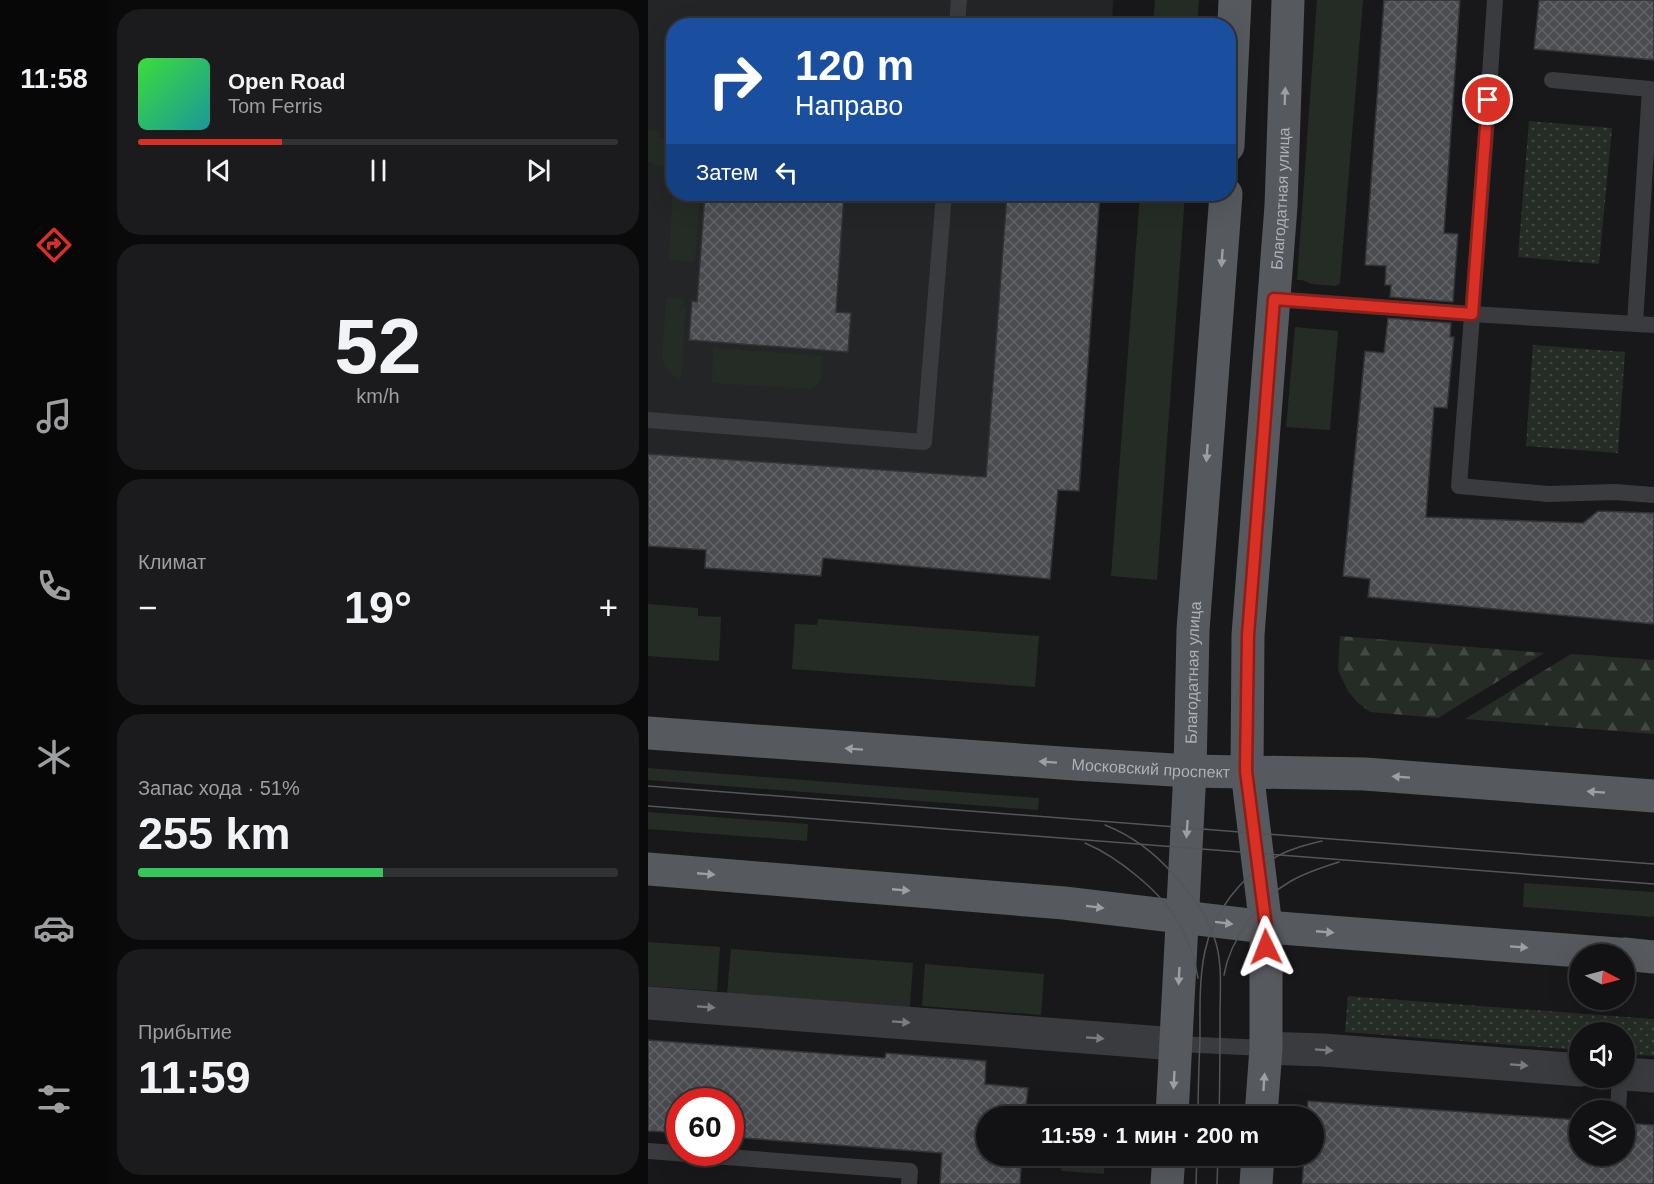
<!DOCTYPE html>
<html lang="ru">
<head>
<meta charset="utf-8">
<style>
  body { margin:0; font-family:Arial,sans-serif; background:#1b1b1d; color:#f1f3f6; height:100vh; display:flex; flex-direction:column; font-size:22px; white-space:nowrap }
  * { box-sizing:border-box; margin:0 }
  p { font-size:20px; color:#9c9ea0 }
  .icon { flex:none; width:33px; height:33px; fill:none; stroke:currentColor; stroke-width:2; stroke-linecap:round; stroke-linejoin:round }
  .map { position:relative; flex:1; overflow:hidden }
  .drawer { display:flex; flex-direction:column; gap:9px; padding:9px; background:#0a0a0b; width:540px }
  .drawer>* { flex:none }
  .banner { position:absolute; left:18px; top:18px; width:570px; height:183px; border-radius:24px; box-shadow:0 6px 24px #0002,0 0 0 2px #313234; background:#1a4fa0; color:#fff; overflow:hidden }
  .needle { width:39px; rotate:96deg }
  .tools { position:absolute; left:921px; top:944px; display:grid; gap:12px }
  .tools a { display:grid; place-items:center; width:66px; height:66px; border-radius:50%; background:#121214; box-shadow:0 6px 24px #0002,0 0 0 2px #313234; font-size:30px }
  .speed { position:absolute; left:18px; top:1088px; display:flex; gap:12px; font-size:30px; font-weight:700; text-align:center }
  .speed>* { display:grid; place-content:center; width:78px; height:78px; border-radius:50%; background:#121214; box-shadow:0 6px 24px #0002,0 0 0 2px #313234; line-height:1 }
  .speed .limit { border:9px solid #d22; background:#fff; color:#111 }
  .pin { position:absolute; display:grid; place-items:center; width:51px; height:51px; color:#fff; margin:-26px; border:3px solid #fff; border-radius:50%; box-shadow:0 2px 6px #0007 }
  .me { position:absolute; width:66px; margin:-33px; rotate:358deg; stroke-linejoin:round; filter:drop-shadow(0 0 4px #0008) }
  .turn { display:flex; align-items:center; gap:21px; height:126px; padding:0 30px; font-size:27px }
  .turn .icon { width:78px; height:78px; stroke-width:2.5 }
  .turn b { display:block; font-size:42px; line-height:51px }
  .then { display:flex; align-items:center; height:57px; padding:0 30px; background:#0003; gap:12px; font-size:22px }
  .big { font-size:45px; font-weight:800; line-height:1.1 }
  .drawer .card { flex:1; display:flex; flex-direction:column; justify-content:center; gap:9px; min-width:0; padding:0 21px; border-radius:24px; background:#1b1b1d }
  .drawer .dial { align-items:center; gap:0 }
  .dial b { font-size:78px; line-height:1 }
  .song { display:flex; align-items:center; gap:18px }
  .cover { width:72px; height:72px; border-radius:9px; background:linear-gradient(135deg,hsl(120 70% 55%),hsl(180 70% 35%)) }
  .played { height:6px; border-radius:3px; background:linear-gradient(90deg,#d93025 30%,#313234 30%) }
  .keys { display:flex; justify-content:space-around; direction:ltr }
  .heat { display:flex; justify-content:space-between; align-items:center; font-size:33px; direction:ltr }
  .charge { height:9px; border-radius:4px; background:linear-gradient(90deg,#34c759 51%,#313234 0) }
  .trip { position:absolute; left:328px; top:1106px; width:348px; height:60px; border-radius:30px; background:#121214; box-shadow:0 6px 24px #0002,0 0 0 2px #313234; font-weight:800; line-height:60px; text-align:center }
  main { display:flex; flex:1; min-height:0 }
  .menu { display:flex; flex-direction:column; width:108px; justify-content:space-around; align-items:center; background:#070708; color:#9c9ea0 }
  .menu .icon { width:42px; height:42px }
  .menu .on { color:#d93025 }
  .menu b { font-size:27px; color:#f1f3f6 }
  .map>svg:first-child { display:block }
</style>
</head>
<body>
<main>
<nav class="menu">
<b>11:58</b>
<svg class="icon on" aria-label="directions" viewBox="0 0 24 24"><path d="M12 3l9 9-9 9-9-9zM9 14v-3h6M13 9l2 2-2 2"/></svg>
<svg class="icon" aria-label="music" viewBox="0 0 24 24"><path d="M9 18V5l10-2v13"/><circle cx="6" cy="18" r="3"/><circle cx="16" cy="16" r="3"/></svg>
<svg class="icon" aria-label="phone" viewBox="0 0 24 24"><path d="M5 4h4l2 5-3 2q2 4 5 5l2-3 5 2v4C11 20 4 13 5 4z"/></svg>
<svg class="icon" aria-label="climate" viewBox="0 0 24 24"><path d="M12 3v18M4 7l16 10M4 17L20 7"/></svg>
<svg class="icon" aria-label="car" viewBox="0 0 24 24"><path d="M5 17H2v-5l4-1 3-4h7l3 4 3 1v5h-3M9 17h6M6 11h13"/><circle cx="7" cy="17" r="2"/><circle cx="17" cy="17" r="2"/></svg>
<svg class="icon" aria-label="filters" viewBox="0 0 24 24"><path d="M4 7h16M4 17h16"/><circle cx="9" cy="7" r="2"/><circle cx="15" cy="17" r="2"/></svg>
</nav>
<section class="drawer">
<div class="card">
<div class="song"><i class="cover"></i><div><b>Open Road</b><p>Tom Ferris</p></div></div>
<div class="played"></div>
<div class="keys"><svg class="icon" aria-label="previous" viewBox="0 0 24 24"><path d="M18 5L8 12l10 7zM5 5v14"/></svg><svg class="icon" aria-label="pause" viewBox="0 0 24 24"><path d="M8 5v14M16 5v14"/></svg><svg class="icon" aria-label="next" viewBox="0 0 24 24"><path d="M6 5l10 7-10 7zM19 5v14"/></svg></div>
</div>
<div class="card dial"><b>52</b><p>km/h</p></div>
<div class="card"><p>Климат</p>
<div class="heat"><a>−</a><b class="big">19°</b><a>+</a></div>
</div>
<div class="card"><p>Запас хода · 51%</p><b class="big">255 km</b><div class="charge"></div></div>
<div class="card"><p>Прибытие</p><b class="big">11:59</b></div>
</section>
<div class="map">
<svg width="1006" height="1184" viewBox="0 0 1006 1184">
  <defs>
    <pattern id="forest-firs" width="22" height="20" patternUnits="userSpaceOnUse" patternTransform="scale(1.5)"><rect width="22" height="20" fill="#252c25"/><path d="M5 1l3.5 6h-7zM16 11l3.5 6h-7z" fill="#424843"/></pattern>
    <pattern id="park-dots" width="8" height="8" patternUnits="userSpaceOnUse" patternTransform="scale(1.5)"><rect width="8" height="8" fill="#252c25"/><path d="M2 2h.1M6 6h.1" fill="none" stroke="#424843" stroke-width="1.8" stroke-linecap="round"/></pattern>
    <pattern id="building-cross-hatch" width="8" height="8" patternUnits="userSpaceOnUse" patternTransform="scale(1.5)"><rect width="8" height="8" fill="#4a4c4f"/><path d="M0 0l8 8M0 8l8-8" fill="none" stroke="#616366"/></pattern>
  </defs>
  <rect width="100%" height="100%" fill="#18181a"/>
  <polygon fill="#242527" points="0,0 465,0 464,25 26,26 26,194 452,194 431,491 410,490 402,579 175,558 173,576 57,568 58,550 0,546"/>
  <g fill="#252c25">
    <polygon points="507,0 551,0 549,25 505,25"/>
    <polygon points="669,0 715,0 692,283 688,286 663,284 654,280 649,280"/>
    <polygon points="0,130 11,131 12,138 25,139 25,167 10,166 0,161"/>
    <polygon points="25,183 26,194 52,194 47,262 21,260"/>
    <polygon points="492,194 537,194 509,580 463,576"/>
    <path d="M18,297L36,299L35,306L38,307L33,379C22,374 16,369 14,358Z"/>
    <polygon points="647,327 690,331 682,430 638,427"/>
    <polygon points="65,348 175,356 173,381 163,389 64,383"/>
    <polygon points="0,604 50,608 50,616 73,617 71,661 0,656"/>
    <polygon points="170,619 391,636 387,687 144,669 147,624 169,625"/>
    <polygon points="0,768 391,798 390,810 0,780"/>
    <polygon points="0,812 160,824 159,841 0,829"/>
    <polygon points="876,883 1006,892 1006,917 875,907"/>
    <polygon points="0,942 72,947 69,991 0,986"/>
    <polygon points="83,949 265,963 262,1007 79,993"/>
    <polygon points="277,964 396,974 393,1015 274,1006"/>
    <polygon points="414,1155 457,1155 456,1174 413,1171"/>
  </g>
  <g fill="url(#forest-firs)">
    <polygon points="692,636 896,653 790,718 722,712 709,702 700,691 690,670"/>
    <polygon points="923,654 1006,660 1006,734 817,719"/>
  </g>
  <g fill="url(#park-dots)">
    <polygon points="881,121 964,128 951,264 870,257"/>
    <polygon points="885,345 977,352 970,453 878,446"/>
    <polygon points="700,996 1006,1019 1006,1056 977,1054 976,1032 932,1032 931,1050 697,1032"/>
  </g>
  <g fill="url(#building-cross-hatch)" stroke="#323336" stroke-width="1.5">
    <polygon points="736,0 812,0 796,233 810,234 805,302 742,297 743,285 737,285 738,266 717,265"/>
    <polygon points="891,0 1006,0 1006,60 886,49"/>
    <polygon points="57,194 196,194 188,312 203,313 200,352 41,340 44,301 49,302"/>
    <polygon points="359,194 452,194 431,491 410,490 402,579 175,558 173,576 57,568 58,550 0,546 0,454 338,477"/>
    <polygon points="740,318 803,323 802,337 806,337 799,408 786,407 778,517 935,523 950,511 1006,513 1006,624 720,597 722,579 695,576 717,351 736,353"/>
    <polygon points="0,1040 237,1058 238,1053 338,1061 337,1084 380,1088 377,1116 339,1116 339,1155 374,1155 372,1184 292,1184 294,1153 82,1137 82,1101 32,1101 32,1133 0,1131"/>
    <polygon points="660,1101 932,1120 932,1155 976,1155 976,1123 1006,1125 1006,1184 654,1184 656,1155 666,1155 666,1116 659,1116"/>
  </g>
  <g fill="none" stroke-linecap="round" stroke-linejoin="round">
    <g stroke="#3a3b3e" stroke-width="16">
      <polyline points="847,0 839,119 811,486 900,494 967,492 1006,495"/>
      <polyline points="309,26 311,0"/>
      <polyline points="904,80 1002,89 987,323"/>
      <polyline points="626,299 824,314 1006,325"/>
      <polyline points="0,420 276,442 296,194"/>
      <polyline points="528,1044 618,1048"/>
      <polyline points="970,1110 972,1077"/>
      <polyline points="0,1151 262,1171 261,1184"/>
    </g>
    <g stroke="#3a3b3e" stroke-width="33">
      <polyline points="0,1003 528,1044"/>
      <polyline points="618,1048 675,1050 932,1070"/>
      <polyline points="976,1074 1006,1076"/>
    </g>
    <g stroke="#56595d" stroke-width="33">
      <polyline points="580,146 587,0"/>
      <path id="s1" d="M0,733L427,764L542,771L717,774L1006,796"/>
      <polyline points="0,869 416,903 618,927 970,954"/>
      <polyline points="976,954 1006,957"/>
      <path id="s2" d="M524,1116L542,771L545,630L578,194"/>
      <path id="s3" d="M613,1116L618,1048V927L599,771L600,635L633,206L640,0"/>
      <polyline points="519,1184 521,1155"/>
      <polyline points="608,1184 610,1155"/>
    </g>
    <g stroke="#535559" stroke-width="1.5">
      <polyline points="0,786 1006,864"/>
      <polyline points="0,806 1006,884"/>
      <path d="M457,825C485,836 507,853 527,876C544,895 558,913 566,937C575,961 572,990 572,1015C572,1049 572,1082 571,1116"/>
      <path d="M437,843C470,857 515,893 532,925C541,941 547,960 550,978"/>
      <path d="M576,975C582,940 611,899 643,881C657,873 675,867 691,862"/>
      <path d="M550,1116C550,1090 551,1064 552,1038C552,1009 551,979 557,951C565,912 593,877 626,858C641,849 658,845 674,841"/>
      <polyline points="548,1184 549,1155"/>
      <polyline points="569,1184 570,1155"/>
    </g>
  </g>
  <defs><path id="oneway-solid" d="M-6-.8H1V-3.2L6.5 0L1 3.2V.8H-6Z" transform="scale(1.5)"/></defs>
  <g fill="#9ba0a6">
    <use href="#oneway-solid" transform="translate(637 96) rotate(-88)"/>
    <use href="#oneway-solid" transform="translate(574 258) rotate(94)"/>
    <use href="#oneway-solid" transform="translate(559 453) rotate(94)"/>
    <use href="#oneway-solid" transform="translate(206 749) rotate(-176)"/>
    <use href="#oneway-solid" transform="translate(400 762) rotate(-176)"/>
    <use href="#oneway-solid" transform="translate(753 777) rotate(-176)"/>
    <use href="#oneway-solid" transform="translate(948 792) rotate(-176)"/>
    <use href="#oneway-solid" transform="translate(539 829) rotate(94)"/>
    <use href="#oneway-solid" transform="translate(58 874) rotate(5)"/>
    <use href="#oneway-solid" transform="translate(253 890) rotate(5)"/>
    <use href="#oneway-solid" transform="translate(447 907) rotate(7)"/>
    <use href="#oneway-solid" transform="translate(576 923) rotate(7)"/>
    <use href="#oneway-solid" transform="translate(677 932) rotate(5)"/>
    <use href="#oneway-solid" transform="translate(871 947) rotate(4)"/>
    <use href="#oneway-solid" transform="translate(531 976) rotate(93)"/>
    <use href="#oneway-solid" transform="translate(526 1080) rotate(93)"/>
    <use href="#oneway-solid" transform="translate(616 1082) rotate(-86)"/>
  </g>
  <g fill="#797c81">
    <use href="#oneway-solid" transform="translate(58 1007) rotate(4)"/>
    <use href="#oneway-solid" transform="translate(253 1022) rotate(4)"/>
    <use href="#oneway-solid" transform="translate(447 1038) rotate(4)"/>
    <use href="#oneway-solid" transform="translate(676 1050) rotate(4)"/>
    <use href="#oneway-solid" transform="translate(871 1065) rotate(4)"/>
  </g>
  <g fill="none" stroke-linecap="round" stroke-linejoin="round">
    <defs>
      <polyline id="route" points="618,947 618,927 598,771 600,635 626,299 824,314 840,100"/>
    </defs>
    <use href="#route" stroke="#8d1f18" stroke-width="15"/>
    <use href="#route" stroke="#d93025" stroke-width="10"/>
  </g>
  <g text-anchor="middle" stroke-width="6" stroke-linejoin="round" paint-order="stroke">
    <g font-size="16" fill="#acb2b8" stroke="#131315">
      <text dy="6" stroke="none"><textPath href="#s3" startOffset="920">Благодатная улица</textPath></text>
      <text dy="6" stroke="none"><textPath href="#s2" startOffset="444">Благодатная улица</textPath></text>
      <text dy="6" stroke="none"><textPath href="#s1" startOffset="504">Московский проспект</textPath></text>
    </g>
  </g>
</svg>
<div class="tools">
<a><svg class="needle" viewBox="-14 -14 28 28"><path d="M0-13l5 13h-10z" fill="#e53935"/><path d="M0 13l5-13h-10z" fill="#9c9ea0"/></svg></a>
<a><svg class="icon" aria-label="sound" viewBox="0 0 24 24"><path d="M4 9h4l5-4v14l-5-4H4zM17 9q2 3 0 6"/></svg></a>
<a><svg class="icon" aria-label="layers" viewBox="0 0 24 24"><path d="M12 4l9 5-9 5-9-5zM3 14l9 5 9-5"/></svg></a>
</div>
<div class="speed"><div class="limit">60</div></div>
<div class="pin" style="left:840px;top:100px;background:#d93025"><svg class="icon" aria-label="arrive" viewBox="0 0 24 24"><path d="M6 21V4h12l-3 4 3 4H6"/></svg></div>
<svg class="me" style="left:618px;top:947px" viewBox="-20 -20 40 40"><path d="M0-17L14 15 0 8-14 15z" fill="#d93025" stroke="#fff" stroke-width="4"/></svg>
<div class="trip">11:59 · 1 мин · 200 m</div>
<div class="banner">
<div class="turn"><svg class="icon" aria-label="right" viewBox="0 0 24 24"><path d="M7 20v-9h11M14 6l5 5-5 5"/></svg><div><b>120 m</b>Направо</div></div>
<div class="then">Затем<svg class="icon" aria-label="left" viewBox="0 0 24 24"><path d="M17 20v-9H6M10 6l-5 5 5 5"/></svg></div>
</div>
</div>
</main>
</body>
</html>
